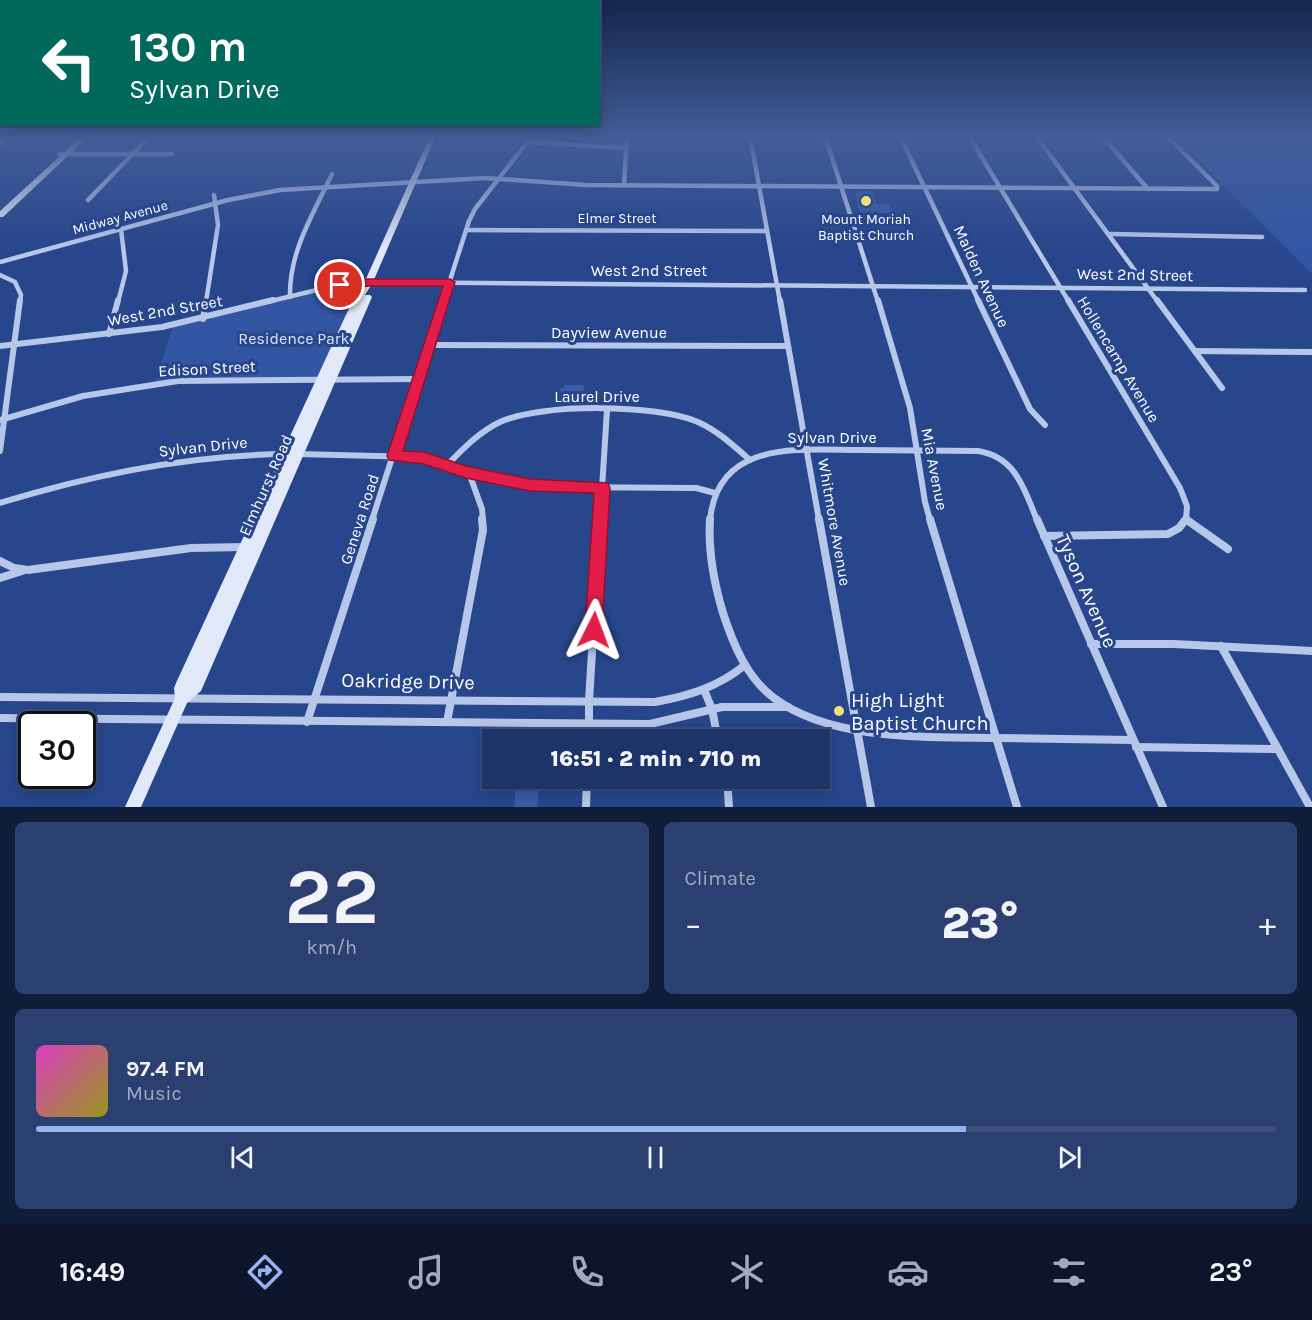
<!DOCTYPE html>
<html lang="en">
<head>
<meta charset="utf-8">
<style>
  body { margin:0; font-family:Karla,sans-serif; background:#2b3f71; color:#f1f3f6; height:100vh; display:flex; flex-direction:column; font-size:22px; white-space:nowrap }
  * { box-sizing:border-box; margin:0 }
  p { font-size:20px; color:#a1aac0 }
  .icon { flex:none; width:33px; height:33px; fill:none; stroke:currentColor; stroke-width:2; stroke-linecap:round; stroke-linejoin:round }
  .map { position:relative; height:807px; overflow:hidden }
  .side { display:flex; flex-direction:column; gap:15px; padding:15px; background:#101d39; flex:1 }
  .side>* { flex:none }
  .guide { position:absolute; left:0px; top:0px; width:600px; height:126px; box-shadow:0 3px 15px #0003,0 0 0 2px #3c4f7c; background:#00695c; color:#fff; overflow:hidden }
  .speed { position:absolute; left:18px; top:711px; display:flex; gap:12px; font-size:30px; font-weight:700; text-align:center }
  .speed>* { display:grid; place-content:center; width:78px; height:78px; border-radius:50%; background:#1e3468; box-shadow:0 3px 15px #0003,0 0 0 2px #3c4f7c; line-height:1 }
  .speed .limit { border:3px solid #111; border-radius:9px; background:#fff; color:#111 }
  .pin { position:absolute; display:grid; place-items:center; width:51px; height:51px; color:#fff; margin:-26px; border:3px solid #fff; border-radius:50%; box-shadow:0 2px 6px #0007 }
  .me { position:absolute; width:66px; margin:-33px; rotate:3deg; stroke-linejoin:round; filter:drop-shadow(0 0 4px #0008) }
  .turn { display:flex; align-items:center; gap:21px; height:126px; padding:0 30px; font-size:27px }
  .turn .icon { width:78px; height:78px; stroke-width:2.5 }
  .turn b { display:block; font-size:42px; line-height:51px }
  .big { font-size:45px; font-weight:800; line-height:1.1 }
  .side .card { flex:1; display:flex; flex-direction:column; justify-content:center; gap:9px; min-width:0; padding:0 21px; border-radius:9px; background:#2b3f71 }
  .side .dial { align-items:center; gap:0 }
  .dial b { font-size:78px; line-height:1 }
  .song { display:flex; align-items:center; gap:18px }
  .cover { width:72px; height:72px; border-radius:9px; background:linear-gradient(135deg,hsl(310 70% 55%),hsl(60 70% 35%)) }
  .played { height:6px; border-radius:3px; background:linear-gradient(90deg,#95b2f1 75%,#3c4f7c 75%) }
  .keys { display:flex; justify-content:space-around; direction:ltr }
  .heat { display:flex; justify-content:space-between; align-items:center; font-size:33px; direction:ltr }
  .side .tiles { flex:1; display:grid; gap:15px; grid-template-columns:1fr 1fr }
  .card:last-child { grid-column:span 2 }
  .trip { position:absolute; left:482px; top:729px; width:348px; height:60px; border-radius:0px; background:#1e3468; box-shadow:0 3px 15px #0003,0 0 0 2px #3c4f7c; font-weight:800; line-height:60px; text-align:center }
  .tab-bar { display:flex; height:96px; justify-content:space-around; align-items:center; background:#0c152a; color:#a1aac0 }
  .tab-bar .icon { width:42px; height:42px }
  .tab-bar .active { color:#95b2f1 }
  .tab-bar b { font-size:27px; color:#f1f3f6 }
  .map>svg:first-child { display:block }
</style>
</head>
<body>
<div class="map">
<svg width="1312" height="807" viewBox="0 0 1312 807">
  <rect width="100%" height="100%" fill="#28468b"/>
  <g fill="#3356a3">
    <polygon points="1174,136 1312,136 1312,274"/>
    <polygon points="369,282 322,379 155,384 173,325 325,288"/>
  </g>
  <g fill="#395ca8">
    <polygon points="872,191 876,204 889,204 893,213 860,213 855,192"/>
    <polygon points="564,385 584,385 583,396 562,396 560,388 564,388"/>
    <polygon points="517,778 540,778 537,807 514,807"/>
  </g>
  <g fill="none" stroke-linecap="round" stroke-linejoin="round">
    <g stroke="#b7c7ea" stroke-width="4.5">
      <polyline points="750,136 780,302"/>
      <polyline points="825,136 878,302"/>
      <polyline points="900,136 979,302"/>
      <polyline points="969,136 1069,302"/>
      <polyline points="1036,136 1158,302"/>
      <polyline points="1102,136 1148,189"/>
      <polyline points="528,142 626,148"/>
      <polyline points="0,143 9,136"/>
      <polyline points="59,154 172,154"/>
      <polyline points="624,185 627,136"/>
      <polyline points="88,200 150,136"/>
      <polyline points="467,230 766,231"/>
      <polyline points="1110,234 1262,237"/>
      <polyline points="0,262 228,200 280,190 485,178 586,185 1217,189 1217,186 1167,136"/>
      <polyline points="0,275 15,282 21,295 20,302"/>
      <path d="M290,297C289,251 313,215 332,174"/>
      <polyline points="118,302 126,271 121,229"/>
      <polyline points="206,302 218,225 214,195"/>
      <polyline points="267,302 325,288 369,282 1305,290"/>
      <polyline points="443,302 469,221 475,209 532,136"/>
    </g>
    <g stroke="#b7c7ea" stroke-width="6">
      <polyline points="780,300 819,520"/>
      <polyline points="878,300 910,408 925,502 930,520"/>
      <polyline points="978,300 1030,409 1045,425"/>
      <polyline points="1068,300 1180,488 1187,506 1186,520"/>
      <polyline points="1157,300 1222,388"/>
      <polyline points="203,319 206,300"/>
      <polyline points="109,334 118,300"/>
      <polyline points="431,345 787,346"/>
      <polyline points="0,346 162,327 273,300"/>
      <polyline points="1195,351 1312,352"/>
      <polyline points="0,420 83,396 178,381 420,379"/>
      <polyline points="0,451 20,300"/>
      <polyline points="298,454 417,457 466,472 516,483 554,487 696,488 715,493"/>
      <path d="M447,465C463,449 479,432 500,422C542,403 657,404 698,422C718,431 734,446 750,460"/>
      <polyline points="469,473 482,509 483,520"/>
      <path d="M0,503C94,474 188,455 287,454"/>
      <polyline points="372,520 443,300"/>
      <polyline points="600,520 607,410"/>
      <path d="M710,520C718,439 800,450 859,450C899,450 938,451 978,451C1016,457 1024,489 1037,520"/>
    </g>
    <g stroke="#b7c7ea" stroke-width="8">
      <path d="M710,519C708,550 714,583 723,613C733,644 747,678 774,698C831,741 928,737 996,738C1042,739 1087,739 1133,740"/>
      <polyline points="819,519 871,807"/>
      <polyline points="930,519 1017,807"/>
      <polyline points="1037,519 1163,807"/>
      <polyline points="1187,520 1228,549"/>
      <polyline points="1044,536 1168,534 1179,528 1186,519"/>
      <polyline points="0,561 14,568 28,570 191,548 244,547"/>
      <polyline points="0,578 22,571"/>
      <polyline points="1091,644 1174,644 1312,651"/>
      <polyline points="1221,646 1310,807"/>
      <polyline points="704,690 712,709 718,740"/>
      <path d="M0,697L655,702C689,696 718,687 745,665"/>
      <polyline points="0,718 650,724 722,707 788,707"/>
      <polyline points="307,722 373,519"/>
      <polyline points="447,722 483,530 482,519"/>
      <polyline points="589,740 589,701 600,519"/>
      <polyline points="1136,747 1278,749"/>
      <polyline points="727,778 729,807"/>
      <polyline points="586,807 587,778"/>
    </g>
    <g fill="#e1e8f8" fill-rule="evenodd">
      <polygon points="82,136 89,136 3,217 0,217 0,211"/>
      <polygon points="430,136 436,136 373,282 365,295 370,295 372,297 201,691 187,703 141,807 125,807 175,698 174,688 176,683 357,291 365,281"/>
    </g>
  </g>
  <linearGradient id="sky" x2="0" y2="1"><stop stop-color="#16264c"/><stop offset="0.55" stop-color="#425d98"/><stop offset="1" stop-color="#425d98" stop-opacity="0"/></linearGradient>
  <rect width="1312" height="249" fill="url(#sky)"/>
  <polygon fill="#e11d48" stroke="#92132f" stroke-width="1.5" points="369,279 450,279 455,282 403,451 424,452 466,466 530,479 608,483 610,488 602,630 600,636 594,638 587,636 585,630 594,493 530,491 466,478 424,464 389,460 387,456 443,286 369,286 340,289 334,285 340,282"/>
  <g fill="#f1df7d" stroke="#28468b" stroke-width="2">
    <circle cx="866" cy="201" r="6"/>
    <circle cx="839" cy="711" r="6"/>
  </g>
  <g text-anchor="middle" stroke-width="6" stroke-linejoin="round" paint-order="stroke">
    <g font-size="14" fill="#fff" stroke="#28468b">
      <text transform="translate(120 217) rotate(-15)" y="5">Midway Avenue</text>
      <text x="617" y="223">Elmer Street</text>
    </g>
    <g font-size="14" fill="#fff" stroke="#28468b">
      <text x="866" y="224">Mount Moriah<tspan x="866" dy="16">Baptist Church</tspan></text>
    </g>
    <g font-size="16" fill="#fff" stroke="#28468b">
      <text x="649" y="276">West 2nd Street</text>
      <text transform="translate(1135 274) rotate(1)" y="6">West 2nd Street</text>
      <text transform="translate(982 276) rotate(65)" y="6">Malden Avenue</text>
      <text transform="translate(165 310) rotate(-10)" y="6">West 2nd Street</text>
      <text x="609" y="338">Dayview Avenue</text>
      <text transform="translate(1119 359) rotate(59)" y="6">Hollencamp Avenue</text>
      <text transform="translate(207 368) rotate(-3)" y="6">Edison Street</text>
      <text x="597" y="402">Laurel Drive</text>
      <text x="832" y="443">Sylvan Drive</text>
      <text transform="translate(203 446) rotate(-6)" y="6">Sylvan Drive</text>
      <text transform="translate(935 469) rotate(79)" y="6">Mia Avenue</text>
      <text transform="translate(265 485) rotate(-66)" y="6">Elmhurst Road</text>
      <text transform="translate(359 519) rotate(-72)" y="6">Geneva Road</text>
      <text transform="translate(835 522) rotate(80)" y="6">Whitmore Avenue</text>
    </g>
    <g font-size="16" fill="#dbe4f8" stroke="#28468b">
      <text x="294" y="344">Residence Park</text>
    </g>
    <g font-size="20" fill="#fff" stroke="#28468b">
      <text transform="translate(1087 591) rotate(66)" y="7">Tyson Avenue</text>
      <text transform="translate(408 681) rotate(1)" y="7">Oakridge Drive</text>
    </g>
    <g font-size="20" fill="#fff" stroke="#28468b" text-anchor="start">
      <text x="851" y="707">High Light<tspan x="851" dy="23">Baptist Church</tspan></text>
    </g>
  </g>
</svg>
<div class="speed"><div class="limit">30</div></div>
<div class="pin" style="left:340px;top:285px;background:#d93025"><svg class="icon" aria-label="arrive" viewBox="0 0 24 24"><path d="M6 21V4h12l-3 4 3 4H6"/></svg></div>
<svg class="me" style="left:594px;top:630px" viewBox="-20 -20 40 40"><path d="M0-17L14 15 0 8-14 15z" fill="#e11d48" stroke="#fff" stroke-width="4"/></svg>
<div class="trip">16:51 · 2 min · 710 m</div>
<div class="guide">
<div class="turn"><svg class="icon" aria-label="left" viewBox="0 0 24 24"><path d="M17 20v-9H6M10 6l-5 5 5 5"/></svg><div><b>130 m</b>Sylvan Drive</div></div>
</div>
</div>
<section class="side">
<div class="tiles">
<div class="card dial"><b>22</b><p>km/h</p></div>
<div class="card"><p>Climate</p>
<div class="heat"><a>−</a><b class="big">23°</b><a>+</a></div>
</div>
<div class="card">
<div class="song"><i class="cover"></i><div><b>97.4 FM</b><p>Music</p></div></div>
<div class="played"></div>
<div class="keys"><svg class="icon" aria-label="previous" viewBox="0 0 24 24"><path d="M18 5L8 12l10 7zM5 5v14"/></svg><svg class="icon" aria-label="pause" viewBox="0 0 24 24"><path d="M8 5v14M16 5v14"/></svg><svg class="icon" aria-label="next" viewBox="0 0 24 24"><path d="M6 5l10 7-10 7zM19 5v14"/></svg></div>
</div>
</div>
</section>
<nav class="tab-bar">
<b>16:49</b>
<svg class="icon active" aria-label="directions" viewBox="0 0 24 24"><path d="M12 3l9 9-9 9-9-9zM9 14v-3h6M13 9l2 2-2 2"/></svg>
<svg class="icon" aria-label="music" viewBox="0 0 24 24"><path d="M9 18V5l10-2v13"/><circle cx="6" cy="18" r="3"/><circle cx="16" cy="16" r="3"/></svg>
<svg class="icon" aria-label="phone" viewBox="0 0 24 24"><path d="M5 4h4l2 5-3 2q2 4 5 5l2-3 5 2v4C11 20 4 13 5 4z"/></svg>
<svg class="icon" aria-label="climate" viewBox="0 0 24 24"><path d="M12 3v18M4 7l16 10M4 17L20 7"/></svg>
<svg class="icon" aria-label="car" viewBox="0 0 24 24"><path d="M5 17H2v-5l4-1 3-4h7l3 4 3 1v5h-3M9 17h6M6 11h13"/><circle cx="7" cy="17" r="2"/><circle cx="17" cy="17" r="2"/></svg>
<svg class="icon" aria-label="filters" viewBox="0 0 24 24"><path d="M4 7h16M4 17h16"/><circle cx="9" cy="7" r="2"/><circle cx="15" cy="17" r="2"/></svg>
<b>23°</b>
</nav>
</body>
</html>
